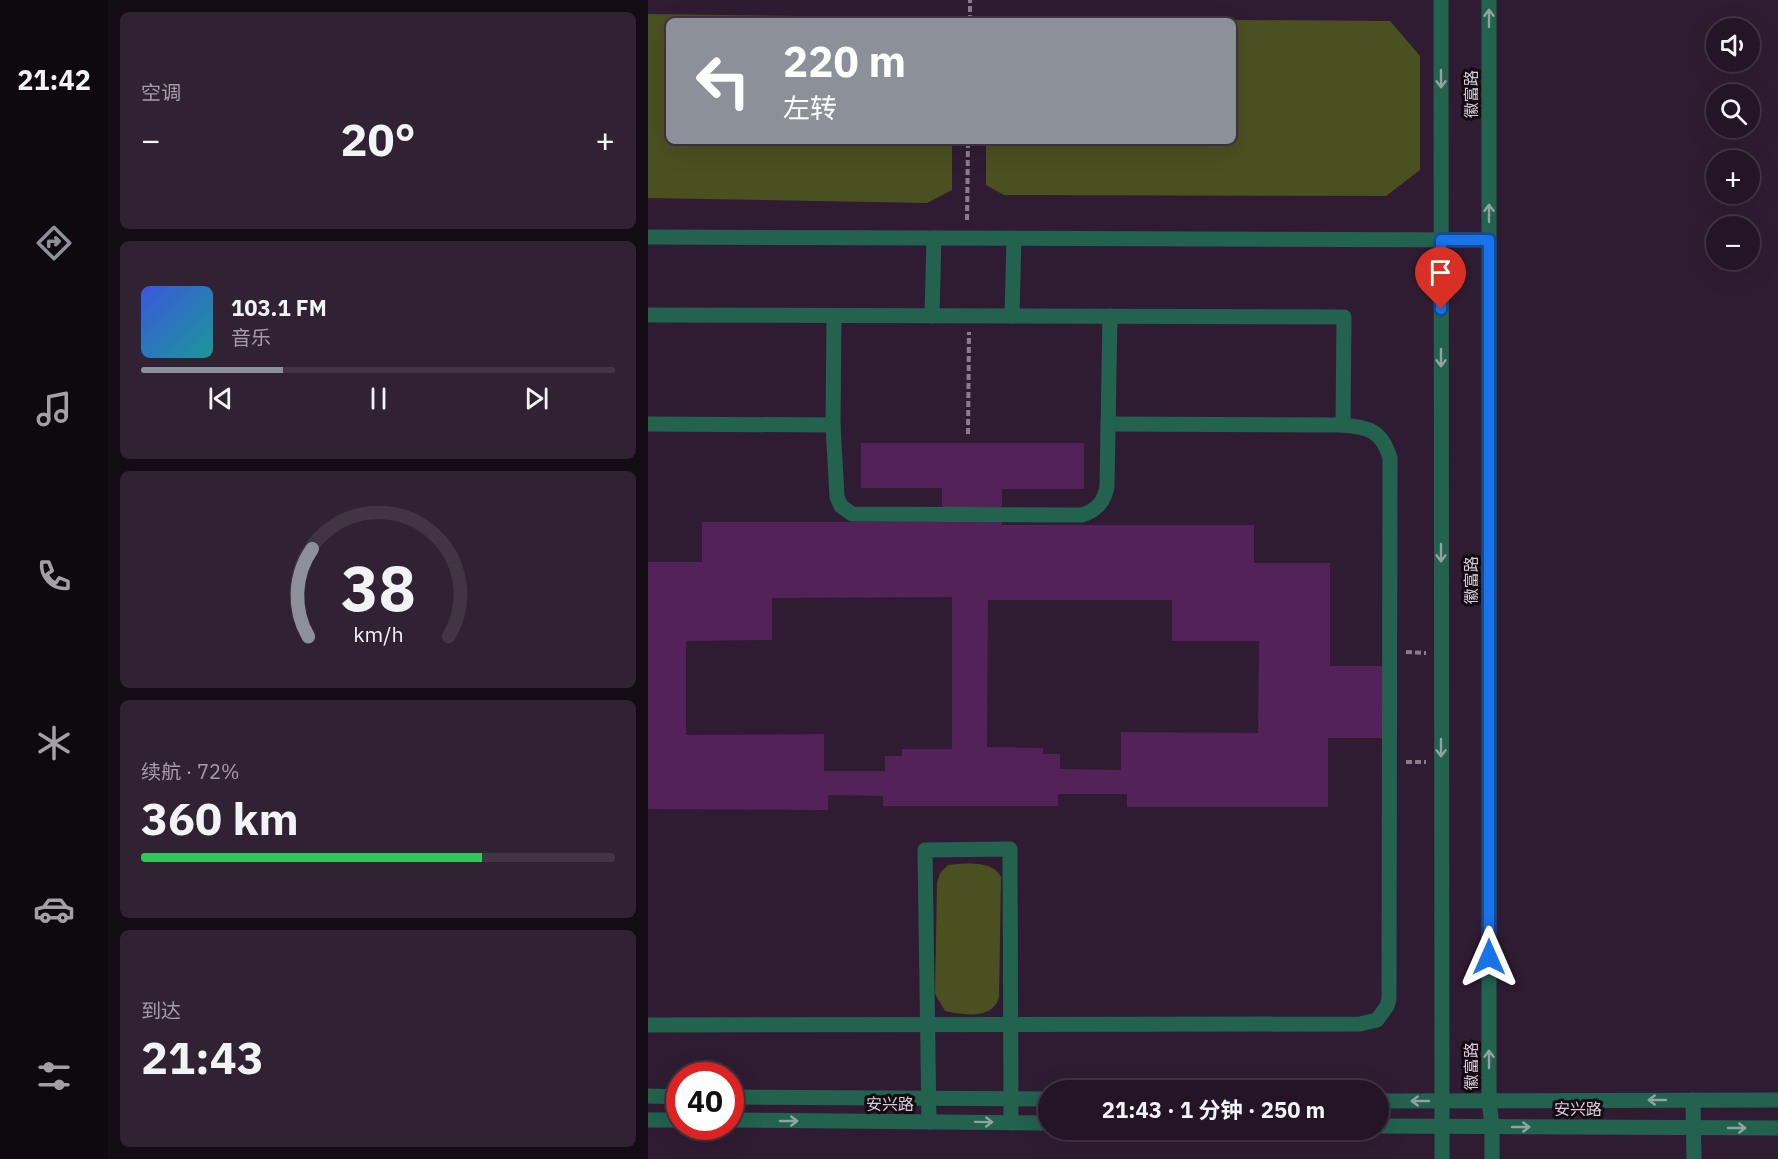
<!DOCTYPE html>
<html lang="zh">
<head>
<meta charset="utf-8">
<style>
  body { margin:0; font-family:"IBM Plex Sans","Noto Sans SC",sans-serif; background:#302232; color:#f1f3f6; height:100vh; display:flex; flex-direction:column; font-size:22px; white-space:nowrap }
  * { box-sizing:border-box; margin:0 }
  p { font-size:20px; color:#a39fa7 }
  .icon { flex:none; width:33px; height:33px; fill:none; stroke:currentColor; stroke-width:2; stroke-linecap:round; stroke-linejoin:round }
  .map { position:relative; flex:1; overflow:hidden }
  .panel { display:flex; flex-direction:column; gap:12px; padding:12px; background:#140c15; width:540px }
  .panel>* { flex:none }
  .hud { position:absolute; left:18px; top:18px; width:570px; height:126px; border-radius:9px; box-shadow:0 6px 24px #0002,0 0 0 2px #413443; background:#8c9099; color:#fff; overflow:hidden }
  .buttons { position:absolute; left:1058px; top:18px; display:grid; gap:12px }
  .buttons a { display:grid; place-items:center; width:54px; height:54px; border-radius:50%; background:#241526; box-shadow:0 6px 24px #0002,0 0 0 2px #413443; font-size:30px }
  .speed { position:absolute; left:18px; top:1062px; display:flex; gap:12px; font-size:30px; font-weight:700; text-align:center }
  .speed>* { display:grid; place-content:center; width:78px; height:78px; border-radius:50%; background:#241526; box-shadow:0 6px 24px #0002,0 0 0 2px #413443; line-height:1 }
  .speed .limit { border:9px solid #d22; background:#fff; color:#111 }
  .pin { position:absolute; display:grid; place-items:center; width:51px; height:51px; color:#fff; margin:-62px -26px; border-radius:50% 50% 50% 0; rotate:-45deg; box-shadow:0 0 6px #0007 }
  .pin .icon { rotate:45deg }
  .me { position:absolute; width:66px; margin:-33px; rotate:0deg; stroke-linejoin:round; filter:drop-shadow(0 0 4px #0008) }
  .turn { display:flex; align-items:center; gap:21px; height:126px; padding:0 18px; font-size:27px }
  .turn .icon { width:78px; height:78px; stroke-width:2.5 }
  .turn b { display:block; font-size:42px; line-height:51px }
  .big { font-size:45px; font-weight:700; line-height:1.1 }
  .panel .card { flex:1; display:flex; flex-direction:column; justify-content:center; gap:9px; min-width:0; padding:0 21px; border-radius:9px; background:#302232 }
  .panel .dial { align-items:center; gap:0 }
  .dial svg { height:156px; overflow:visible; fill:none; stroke:#413443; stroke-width:7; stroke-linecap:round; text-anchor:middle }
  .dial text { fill:#f1f3f6; stroke:none }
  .song { display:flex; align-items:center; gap:18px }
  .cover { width:72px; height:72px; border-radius:9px; background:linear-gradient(135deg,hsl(230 70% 55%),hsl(180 70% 35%)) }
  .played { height:6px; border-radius:3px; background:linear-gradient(90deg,#8c9099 30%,#413443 30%) }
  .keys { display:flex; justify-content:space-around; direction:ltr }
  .heat { display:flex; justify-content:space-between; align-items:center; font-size:33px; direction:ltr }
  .charge { height:9px; border-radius:4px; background:linear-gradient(90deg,#34c759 72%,#413443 0) }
  .trip { position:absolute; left:390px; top:1080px; width:351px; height:60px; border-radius:30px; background:#241526; box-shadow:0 6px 24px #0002,0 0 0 2px #413443; font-weight:700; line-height:60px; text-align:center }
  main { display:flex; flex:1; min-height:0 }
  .menu { display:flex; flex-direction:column; width:108px; justify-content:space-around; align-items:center; background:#0e080f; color:#a39fa7 }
  .menu .icon { width:42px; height:42px }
  .menu .current { color:#8c9099 }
  .menu b { font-size:27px; color:#f1f3f6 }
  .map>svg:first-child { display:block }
</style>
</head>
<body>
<main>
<nav class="menu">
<b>21:42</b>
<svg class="icon current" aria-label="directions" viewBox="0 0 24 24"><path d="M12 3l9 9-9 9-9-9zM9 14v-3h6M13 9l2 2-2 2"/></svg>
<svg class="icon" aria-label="music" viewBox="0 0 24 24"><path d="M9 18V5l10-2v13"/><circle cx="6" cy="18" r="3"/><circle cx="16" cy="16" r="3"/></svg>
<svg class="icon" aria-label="phone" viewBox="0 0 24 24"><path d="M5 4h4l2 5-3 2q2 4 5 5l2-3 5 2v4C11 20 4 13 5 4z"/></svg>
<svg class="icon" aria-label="climate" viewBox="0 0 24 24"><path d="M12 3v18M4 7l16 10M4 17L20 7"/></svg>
<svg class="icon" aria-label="car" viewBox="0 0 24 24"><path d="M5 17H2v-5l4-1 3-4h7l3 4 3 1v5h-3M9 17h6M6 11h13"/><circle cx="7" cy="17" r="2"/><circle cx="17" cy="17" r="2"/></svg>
<svg class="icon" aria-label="filters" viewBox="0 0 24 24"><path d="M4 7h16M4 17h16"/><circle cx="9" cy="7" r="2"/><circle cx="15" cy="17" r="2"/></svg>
</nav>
<section class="panel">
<div class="card"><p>空调</p>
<div class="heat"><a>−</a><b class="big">20°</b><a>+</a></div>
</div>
<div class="card">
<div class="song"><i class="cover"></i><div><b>103.1 FM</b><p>音乐</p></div></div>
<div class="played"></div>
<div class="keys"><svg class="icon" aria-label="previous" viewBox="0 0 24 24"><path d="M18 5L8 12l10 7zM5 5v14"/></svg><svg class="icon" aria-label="pause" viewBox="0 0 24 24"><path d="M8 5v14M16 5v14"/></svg><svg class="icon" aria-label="next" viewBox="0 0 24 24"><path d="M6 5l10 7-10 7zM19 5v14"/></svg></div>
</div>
<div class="card dial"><svg viewBox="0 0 100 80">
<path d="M14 69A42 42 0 1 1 86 69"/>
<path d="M14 69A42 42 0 0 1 16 24" stroke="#8c9099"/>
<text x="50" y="56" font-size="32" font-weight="700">38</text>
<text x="50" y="72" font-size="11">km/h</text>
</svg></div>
<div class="card"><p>续航 · 72%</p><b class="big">360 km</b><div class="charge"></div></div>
<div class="card"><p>到达</p><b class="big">21:43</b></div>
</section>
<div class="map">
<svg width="1130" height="1159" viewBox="0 0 1130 1159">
  <rect width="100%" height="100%" fill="#301c32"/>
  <g fill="#4a5020">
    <polygon points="0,14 303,18 303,21 21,21 21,141 304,141 304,190 279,203 0,198"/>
    <polygon points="337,18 742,21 772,56 772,170 738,196 356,195 338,185 338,141 585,141 585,21 337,21"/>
    <path d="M300,865C316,863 345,860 353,877L351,997C345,1020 315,1015 297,1011L287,994L289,883L292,873Z"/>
  </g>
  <path fill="#522258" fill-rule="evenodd" d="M213,443H436V489H354V525H606V563H682V666H734V738H680V807H479V794H410V806H235V796L180,795V810L0,809V562H54V522H294V488H213ZM304,597V749H254V756H237V771H176V734L38,735V641L124,640V598ZM340,600H524V641H611L610,733L473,732V770L412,769V754H395V748L339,747Z"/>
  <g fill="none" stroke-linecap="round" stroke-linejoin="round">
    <g stroke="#8b7b8d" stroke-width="4" stroke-dasharray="6 3" stroke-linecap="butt">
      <polyline points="322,21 322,0"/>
      <polyline points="319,220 320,141"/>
      <polyline points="320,434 321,332"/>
      <polyline points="758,652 778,653"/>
      <polyline points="758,762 778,762"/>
    </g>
    <g stroke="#22624e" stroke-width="15">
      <polyline points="793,0 794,1159"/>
      <polyline points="841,0 841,1100 844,1127 844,1159"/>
      <polyline points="0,237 841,240"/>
      <path d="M0,315L696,317L695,425C721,427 734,431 742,458L741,999L739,1006L729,1020L712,1024L0,1025"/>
      <polyline points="284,316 286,238"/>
      <polyline points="364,316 366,239"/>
      <polyline points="0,424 185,425 186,316"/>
      <polyline points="460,424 695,425"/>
      <path d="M185,425L189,497L193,506L204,514L434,515C448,511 457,501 459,486L462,316"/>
      <polyline points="0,1096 32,1097"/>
      <polyline points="82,1097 400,1099"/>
      <polyline points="1045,1100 1046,1159"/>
      <polyline points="730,1101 1130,1100"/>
      <polyline points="0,1120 32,1120"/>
      <polyline points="82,1120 400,1123"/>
      <polyline points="281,1122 277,850 362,849 363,1123"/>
      <polyline points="730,1126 1130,1128"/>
    </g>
  </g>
  <defs><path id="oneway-shaft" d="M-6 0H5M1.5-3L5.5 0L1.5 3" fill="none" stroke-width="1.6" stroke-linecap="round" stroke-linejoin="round" transform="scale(1.5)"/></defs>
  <g stroke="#90a2a2">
    <use href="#oneway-shaft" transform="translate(841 18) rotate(-90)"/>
    <use href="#oneway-shaft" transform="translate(793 79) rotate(90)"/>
    <use href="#oneway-shaft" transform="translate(841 213) rotate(-90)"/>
    <use href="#oneway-shaft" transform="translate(793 358) rotate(90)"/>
    <use href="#oneway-shaft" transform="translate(793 553) rotate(90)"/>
    <use href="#oneway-shaft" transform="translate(793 748) rotate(90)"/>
    <use href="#oneway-shaft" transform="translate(841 1059) rotate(-90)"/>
    <use href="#oneway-shaft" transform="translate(1009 1100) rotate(180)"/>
    <use href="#oneway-shaft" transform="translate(772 1101) rotate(-180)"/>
    <use href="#oneway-shaft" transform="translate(141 1121)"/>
    <use href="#oneway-shaft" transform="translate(336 1122) rotate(1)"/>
    <use href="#oneway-shaft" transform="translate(873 1127)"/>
    <use href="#oneway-shaft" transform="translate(1089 1128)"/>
  </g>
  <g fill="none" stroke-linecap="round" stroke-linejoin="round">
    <defs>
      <polyline id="route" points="793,309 793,240 841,240 841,957"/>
    </defs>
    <use href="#route" stroke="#114b97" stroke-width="15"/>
    <use href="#route" stroke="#1a73e8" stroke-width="10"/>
  </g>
  <g text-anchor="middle" stroke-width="6" stroke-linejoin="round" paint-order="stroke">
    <g font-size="16" fill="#d9ccda" stroke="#130a14">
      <text transform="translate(823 94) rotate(-90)" y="6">徽富路</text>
      <text transform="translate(823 580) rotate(-90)" y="6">徽富路</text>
      <text transform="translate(823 1066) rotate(-90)" y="6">徽富路</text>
      <text x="242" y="1110">安兴路</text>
      <text x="930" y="1115">安兴路</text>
    </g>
  </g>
</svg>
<div class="buttons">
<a><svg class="icon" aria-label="sound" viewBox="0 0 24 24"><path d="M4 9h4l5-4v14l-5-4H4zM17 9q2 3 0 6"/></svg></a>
<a><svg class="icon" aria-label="search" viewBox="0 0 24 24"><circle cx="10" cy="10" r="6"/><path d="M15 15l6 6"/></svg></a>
<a>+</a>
<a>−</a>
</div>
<div class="speed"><div class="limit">40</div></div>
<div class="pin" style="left:793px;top:309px;background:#d93025"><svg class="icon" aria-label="arrive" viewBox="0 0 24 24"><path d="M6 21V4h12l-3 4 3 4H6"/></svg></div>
<svg class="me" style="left:841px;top:957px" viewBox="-20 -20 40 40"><path d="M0-17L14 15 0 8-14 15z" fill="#1a73e8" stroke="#fff" stroke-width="4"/></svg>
<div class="trip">21:43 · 1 分钟 · 250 m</div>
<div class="hud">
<div class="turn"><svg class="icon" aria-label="left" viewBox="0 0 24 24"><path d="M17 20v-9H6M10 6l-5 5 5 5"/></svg><div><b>220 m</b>左转</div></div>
</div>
</div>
</main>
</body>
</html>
